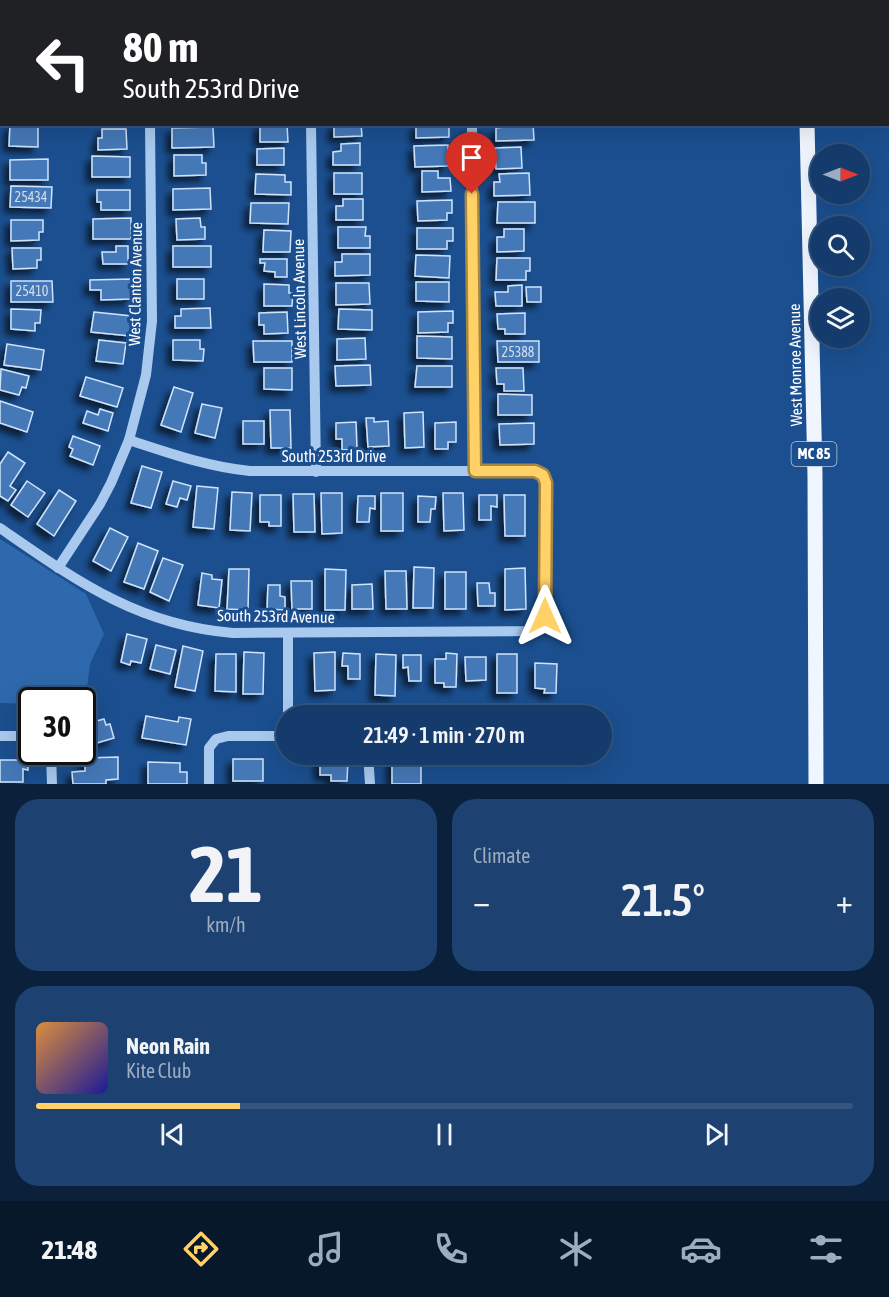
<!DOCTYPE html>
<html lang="en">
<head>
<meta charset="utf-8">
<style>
  body { margin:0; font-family:"Asap Condensed",sans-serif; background:#1d4271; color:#f1f3f6; height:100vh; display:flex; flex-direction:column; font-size:22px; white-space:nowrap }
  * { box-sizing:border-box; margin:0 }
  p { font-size:20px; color:#9dadc1 }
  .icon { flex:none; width:33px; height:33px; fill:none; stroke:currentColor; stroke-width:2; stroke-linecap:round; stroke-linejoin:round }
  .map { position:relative; height:784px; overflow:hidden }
  .drawer { display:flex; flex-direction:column; gap:15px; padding:15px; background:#0b203b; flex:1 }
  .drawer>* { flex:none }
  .guide { position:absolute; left:0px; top:0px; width:890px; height:126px; box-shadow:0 6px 24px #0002,0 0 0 2px #33557e; background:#202124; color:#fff; overflow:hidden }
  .needle { width:39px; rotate:90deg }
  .controls { position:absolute; left:810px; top:144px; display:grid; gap:12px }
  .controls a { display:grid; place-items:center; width:60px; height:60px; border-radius:50%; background:#143b6b; box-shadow:0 6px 24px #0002,0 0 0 2px #33557e; font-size:30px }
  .speed { position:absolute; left:18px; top:687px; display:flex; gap:12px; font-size:30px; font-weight:700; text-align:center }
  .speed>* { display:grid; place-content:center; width:78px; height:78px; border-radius:50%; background:#143b6b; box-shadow:0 6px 24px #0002,0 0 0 2px #33557e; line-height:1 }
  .speed .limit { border:3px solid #111; border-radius:9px; background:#fff; color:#111 }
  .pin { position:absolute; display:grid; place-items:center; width:51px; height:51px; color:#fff; margin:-62px -26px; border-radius:50% 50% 50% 0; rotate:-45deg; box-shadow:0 0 6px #0007 }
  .pin .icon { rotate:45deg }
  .me { position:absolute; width:66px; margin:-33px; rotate:0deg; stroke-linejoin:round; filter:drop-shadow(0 0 4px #0008) }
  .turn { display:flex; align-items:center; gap:21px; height:126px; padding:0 24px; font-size:27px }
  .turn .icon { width:78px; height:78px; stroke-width:2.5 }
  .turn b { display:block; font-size:42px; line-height:51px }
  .big { font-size:45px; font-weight:600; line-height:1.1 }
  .drawer .tile { flex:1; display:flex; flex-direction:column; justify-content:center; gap:9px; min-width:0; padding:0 21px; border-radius:24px; background:#1d4271 }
  .drawer .dial { align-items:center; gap:0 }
  .dial b { font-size:78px; line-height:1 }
  .song { display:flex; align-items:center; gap:18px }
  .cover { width:72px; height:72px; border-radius:9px; background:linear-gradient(135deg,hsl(30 70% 55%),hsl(240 70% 35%)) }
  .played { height:6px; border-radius:3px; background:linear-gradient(90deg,#ffd166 25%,#33557e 25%) }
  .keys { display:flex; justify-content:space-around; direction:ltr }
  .heat { display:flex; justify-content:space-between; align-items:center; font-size:33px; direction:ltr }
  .drawer .tiles { flex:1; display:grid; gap:15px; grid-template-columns:1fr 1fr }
  .tile:last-child { grid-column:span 2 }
  .trip { position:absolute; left:276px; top:705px; width:336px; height:60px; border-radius:30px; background:#143b6b; box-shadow:0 6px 24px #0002,0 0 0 2px #33557e; font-weight:600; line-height:60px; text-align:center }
  .menu { display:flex; height:96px; justify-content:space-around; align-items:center; background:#08182b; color:#9dadc1 }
  .menu .icon { width:42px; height:42px }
  .menu .current { color:#ffd166 }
  .menu b { font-size:27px; color:#f1f3f6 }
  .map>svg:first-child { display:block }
</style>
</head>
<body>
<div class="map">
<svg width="889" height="784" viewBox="0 0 889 784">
  <defs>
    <filter id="shadow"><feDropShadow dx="-5.5" dy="5.5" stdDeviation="3" flood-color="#0009"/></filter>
  </defs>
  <rect width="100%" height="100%" fill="#1b4f8f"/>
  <path fill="#2e69ad" d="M0,539L86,594L104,634L90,664L86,696C74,701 67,702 56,696L50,700H32L31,704L0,703Z"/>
  <g fill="#4478b7" stroke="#cfe3fa" stroke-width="1.5" filter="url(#shadow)">
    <rect x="0" y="3" width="2" height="38"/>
    <rect x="888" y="9" width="1" height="40"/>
    <polygon points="260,124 287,124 288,142 260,142"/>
    <polygon points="334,124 361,124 362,136 334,137"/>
    <polygon points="416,124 449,124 449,137 416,138"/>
    <polygon points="504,124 533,124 534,140 496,141 496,128 504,127"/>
    <polygon points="10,125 38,126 38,147 9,146"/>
    <polygon points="213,127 214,147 172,148 172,128"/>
    <polygon points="102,129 126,129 127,149 98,150 98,138 102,138"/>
    <polygon points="360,143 360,165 333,165 333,152 341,151 341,144"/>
    <polygon points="448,145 448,166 415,167 414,146"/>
    <polygon points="521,147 522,168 496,169 495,148"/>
    <polygon points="284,148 284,165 257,165 257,149"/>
    <polygon points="174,155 202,155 202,163 206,163 206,175 174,176"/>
    <polygon points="92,156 130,157 130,177 92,177"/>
    <polygon points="48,159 48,180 10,180 10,160"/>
    <polygon points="422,171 438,171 438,178 450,178 451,191 422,192"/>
    <rect x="334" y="173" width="28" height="21"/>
    <polygon points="529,173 530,195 494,196 494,182 500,182 499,174"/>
    <polygon points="256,174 285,175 285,182 291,182 291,195 255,194"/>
    <polygon points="11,186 52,187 51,208 10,207"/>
    <polygon points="210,188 211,209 173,210 173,189"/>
    <polygon points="97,190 130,190 130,210 101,210 101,202 97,202"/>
    <polygon points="343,199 363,199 363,220 336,220 336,206 343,206"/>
    <polygon points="452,200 452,213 447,213 447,220 418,221 417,201"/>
    <polygon points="498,202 535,202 535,223 497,223"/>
    <polygon points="251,203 289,203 288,224 250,223"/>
    <polygon points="131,218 131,239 93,239 93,219"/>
    <polygon points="200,218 201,227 205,227 205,239 177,240 176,219"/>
    <polygon points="11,220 43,220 43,232 39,232 39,240 11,241"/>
    <polygon points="338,227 366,227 365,236 370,236 370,248 338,248"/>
    <polygon points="417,228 453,228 453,241 447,241 447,249 417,249"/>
    <polygon points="504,229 524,229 524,251 497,252 497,237 504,237"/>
    <polygon points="264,230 291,231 290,252 263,252"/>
    <polygon points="116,246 128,246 128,264 103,264 102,252 116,252"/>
    <rect x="173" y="246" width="38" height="21"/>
    <polygon points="12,248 41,248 41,260 37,260 37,268 13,269"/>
    <polygon points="342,254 370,254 370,275 335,276 335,262 342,262"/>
    <polygon points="416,255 450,256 449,278 415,276"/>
    <polygon points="497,258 530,258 530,271 526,271 526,280 496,280"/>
    <polygon points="260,259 287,259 287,277 275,277 275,272 264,271 265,263 260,263"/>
    <polygon points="131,279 131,299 101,300 101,290 90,290 90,280"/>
    <rect x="177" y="279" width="27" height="20"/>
    <polygon points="11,281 52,281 53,302 11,302"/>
    <polygon points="416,282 449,282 449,302 416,301"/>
    <polygon points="336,283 369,283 370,304 336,305"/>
    <polygon points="264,284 289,285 289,293 293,293 292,306 264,306"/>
    <polygon points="522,285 522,306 496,306 495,292 508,292 508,286"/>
    <polygon points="526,287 541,287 541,302 527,302"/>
    <polygon points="210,308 211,328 175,328 175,316 181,316 181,309"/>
    <polygon points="11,309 41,310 40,323 35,323 35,331 11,329"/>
    <polygon points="339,309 372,310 372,330 338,329"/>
    <polygon points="453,311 453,323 448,323 448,332 418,333 418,312"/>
    <polygon points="94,312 132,316 130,336 91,332"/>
    <polygon points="287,312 288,333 264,334 264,325 259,325 259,313"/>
    <polygon points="525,313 525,334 505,334 505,329 498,329 497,314"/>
    <polygon points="417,336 452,337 452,359 417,358"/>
    <polygon points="365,338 366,359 337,360 337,339"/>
    <polygon points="99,340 126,343 123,364 96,361"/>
    <polygon points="173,340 200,340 200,349 204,349 203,361 173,360"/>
    <polygon points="253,341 292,341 292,362 254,362"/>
    <polygon points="497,341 539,341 539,362 498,362"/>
    <polygon points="7,344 44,350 41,370 4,365"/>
    <polygon points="370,365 371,385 336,386 335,366"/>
    <polygon points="417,366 452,366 452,387 415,387"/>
    <polygon points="264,368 292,368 292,390 264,389"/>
    <polygon points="496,368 523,368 524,391 504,391 504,384 497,384"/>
    <polygon points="1,369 29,376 26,388 22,387 19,395 0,390"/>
    <polygon points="86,377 123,388 117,407 80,396"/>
    <polygon points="174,387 193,393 181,432 161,425"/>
    <polygon points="498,394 532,395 532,415 498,415"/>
    <polygon points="0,401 33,412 27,432 0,423"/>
    <polygon points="202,404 222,408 215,438 195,433"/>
    <polygon points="100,409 113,413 108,431 83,423 87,411 98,415"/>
    <polygon points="270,410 290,410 291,448 271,448"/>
    <polygon points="423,412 424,447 405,448 404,413"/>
    <polygon points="366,418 374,418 374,422 388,421 389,446 368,447"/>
    <rect x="243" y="421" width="21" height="23"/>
    <polygon points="356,422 357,449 342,450 342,439 336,439 336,423"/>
    <polygon points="456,422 456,442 448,442 448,449 435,449 435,423"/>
    <polygon points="534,423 534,444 500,445 499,424"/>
    <polygon points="73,436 100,446 93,465 70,456 73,449 69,447"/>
    <polygon points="8,452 25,463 10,486 16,490 8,501 0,496 0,464"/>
    <polygon points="142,466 162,472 151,508 131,503"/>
    <polygon points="27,481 45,493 28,517 11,505"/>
    <polygon points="173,481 191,486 187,500 180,498 177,507 166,504"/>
    <polygon points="197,486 218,488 214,529 193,527"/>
    <polygon points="59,490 76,501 54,536 37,524"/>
    <polygon points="232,492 252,493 250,531 230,530"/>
    <polygon points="321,493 342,493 342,533 322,534"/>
    <rect x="381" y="493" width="22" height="38"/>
    <polygon points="443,493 463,493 464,530 444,531"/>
    <polygon points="293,494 314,494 315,532 294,532"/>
    <polygon points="260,495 281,495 281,526 269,526 269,522 260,522"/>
    <polygon points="479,495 497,495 497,507 491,506 491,520 479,520"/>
    <polygon points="504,495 525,495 525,536 505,536"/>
    <polygon points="358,496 375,496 375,509 370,508 369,522 357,522"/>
    <polygon points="418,496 436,497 435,509 431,509 430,522 418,522"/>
    <polygon points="110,528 128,537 111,571 93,561"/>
    <polygon points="138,543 158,551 144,589 124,582"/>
    <polygon points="163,558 183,565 169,601 150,592"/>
    <polygon points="414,567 434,568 433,608 413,608"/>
    <polygon points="525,568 526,609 505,610 505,569"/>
    <polygon points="229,569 249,569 248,610 227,609"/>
    <polygon points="325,569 346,570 345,610 325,610"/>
    <polygon points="385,571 406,571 407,609 386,609"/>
    <rect x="445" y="572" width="21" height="37"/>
    <polygon points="202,573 212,575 212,579 222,580 219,608 198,605"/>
    <polygon points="291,581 312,581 312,609 292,609"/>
    <polygon points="477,583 489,583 490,593 495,593 495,606 478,606"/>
    <polygon points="372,584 373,609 352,609 352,585"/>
    <polygon points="268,585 280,585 280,596 285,597 285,610 267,609"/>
    <polygon points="127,634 147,639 141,663 131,661 130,665 121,662"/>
    <polygon points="156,645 176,650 170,674 150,669"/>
    <polygon points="183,646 203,651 195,691 175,687"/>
    <polygon points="244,652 264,653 263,694 243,694"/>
    <polygon points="335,652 335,690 315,691 314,653"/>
    <polygon points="343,653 360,654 360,679 348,679 348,666 342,666"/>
    <polygon points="446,653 457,654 456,687 444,687 444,683 435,683 435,659 446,659"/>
    <polygon points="216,654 236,654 236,692 215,691"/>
    <polygon points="376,654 396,655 395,696 375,695"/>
    <rect x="497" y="654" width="20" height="39"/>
    <polygon points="403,655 421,655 421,681 409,681 408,667 403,668"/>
    <polygon points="465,657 486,657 486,680 466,681"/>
    <polygon points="535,663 557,664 556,693 544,693 545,689 535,688"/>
    <polygon points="146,716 178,722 179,717 191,719 186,745 142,738"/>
    <polygon points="104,719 106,725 110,724 114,738 83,747 82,725"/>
    <polygon points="320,754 342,754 342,759 348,759 347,781 331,781 331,775 320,775"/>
    <polygon points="118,757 118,779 106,780 106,784 73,784 72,772 85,771 85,758"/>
    <polygon points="392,758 406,758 406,763 421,763 421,784 392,784"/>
    <rect x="233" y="759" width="30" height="22"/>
    <polygon points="0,760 28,760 28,770 23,769 23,782 0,782"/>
    <polygon points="148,762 180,763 180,772 187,772 187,784 148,784"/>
  </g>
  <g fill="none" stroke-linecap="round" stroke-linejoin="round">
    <g stroke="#a9c9ee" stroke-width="10">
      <polyline points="233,2 233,0"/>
      <polyline points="246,2 246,0"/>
      <polyline points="0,69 2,69"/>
      <polyline points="888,102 889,102"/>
      <polyline points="311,124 316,472"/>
      <polyline points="472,124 475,471"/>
      <path d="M0,528C77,581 137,625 233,633L532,631L540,625L545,616L546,483L543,475L535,471H250C208,467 169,453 129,440"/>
      <polyline points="58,568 100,504 111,483 129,440 146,375 152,321 150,124"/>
      <polyline points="288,633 288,716"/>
      <polyline points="0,736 32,736"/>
      <polyline points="51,752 52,784"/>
      <polyline points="368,754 370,784"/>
      <polyline points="209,784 209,748 216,739 228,736 286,736"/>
    </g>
    <g stroke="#f0f6ff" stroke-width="15">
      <polyline points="806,0 806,2"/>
      <polyline points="807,124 815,475 816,784"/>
    </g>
  </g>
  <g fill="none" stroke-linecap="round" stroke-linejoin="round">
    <defs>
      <polyline id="route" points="472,194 475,471 535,471 543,475 546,483 545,616"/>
    </defs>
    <use href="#route" stroke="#a68842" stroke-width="15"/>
    <use href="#route" stroke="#ffd166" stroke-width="10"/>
  </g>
  <g text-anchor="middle" stroke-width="6" stroke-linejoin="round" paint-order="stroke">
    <g font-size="14" fill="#d0dded">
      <text x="31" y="202">25434</text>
      <text x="32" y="296">25410</text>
      <text x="518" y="357">25388</text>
    </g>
    <rect fill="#1b4f8f" stroke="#bbcadd" stroke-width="1.5" x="791.5" y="442" width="45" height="24" rx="4.5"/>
    <g font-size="15" font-weight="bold" fill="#fff">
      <text x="814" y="459">MC 85</text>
    </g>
    <g font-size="16" fill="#fff" stroke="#1b4f8f">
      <text transform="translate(135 284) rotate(-89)" y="6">West Clanton Avenue</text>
      <text transform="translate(299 299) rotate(-91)" y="6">West Lincoln Avenue</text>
      <text transform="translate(795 365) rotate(-91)" y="6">West Monroe Avenue</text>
      <text x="334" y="462">South 253rd Drive</text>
      <text transform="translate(276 616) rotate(1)" y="6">South 253rd Avenue</text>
    </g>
  </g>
</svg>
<div class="controls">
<a><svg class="needle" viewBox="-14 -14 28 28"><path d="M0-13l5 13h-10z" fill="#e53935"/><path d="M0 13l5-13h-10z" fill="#9dadc1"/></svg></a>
<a><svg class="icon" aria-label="search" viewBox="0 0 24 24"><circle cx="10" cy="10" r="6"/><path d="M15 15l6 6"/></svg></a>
<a><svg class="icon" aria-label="layers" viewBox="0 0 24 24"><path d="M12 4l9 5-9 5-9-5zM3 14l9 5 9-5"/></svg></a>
</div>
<div class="speed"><div class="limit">30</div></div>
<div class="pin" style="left:472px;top:194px;background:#d93025"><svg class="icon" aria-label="arrive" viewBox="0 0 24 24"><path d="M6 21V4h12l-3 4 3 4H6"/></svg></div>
<svg class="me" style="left:545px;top:616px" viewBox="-20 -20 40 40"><path d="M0-17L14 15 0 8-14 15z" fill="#ffd166" stroke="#fff" stroke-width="4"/></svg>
<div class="trip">21:49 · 1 min · 270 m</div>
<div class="guide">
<div class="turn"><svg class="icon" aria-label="left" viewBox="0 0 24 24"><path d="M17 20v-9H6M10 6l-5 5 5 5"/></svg><div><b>80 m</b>South 253rd Drive</div></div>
</div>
</div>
<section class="drawer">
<div class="tiles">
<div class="tile dial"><b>21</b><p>km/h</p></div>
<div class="tile"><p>Climate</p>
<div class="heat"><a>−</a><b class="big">21.5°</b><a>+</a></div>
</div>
<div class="tile">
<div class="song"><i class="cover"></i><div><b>Neon Rain</b><p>Kite Club</p></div></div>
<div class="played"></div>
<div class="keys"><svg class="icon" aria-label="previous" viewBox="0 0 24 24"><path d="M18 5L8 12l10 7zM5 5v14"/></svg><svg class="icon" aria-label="pause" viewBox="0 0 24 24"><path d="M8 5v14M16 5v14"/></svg><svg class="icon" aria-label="next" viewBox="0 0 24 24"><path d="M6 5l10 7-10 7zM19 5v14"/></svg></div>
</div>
</div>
</section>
<nav class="menu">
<b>21:48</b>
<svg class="icon current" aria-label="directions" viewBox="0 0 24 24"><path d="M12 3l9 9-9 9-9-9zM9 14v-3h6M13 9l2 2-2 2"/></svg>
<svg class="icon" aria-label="music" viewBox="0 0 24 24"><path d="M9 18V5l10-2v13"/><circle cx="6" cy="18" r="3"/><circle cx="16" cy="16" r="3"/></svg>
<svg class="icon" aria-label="phone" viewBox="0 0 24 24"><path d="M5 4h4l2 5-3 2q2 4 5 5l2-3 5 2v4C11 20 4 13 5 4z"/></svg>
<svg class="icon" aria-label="climate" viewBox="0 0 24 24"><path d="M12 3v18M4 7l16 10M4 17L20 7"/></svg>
<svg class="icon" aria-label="car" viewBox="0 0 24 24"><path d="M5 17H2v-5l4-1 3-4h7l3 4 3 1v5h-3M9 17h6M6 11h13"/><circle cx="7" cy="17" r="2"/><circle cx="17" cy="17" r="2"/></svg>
<svg class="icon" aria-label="filters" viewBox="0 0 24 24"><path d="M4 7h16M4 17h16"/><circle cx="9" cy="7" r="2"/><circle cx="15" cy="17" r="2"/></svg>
</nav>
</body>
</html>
